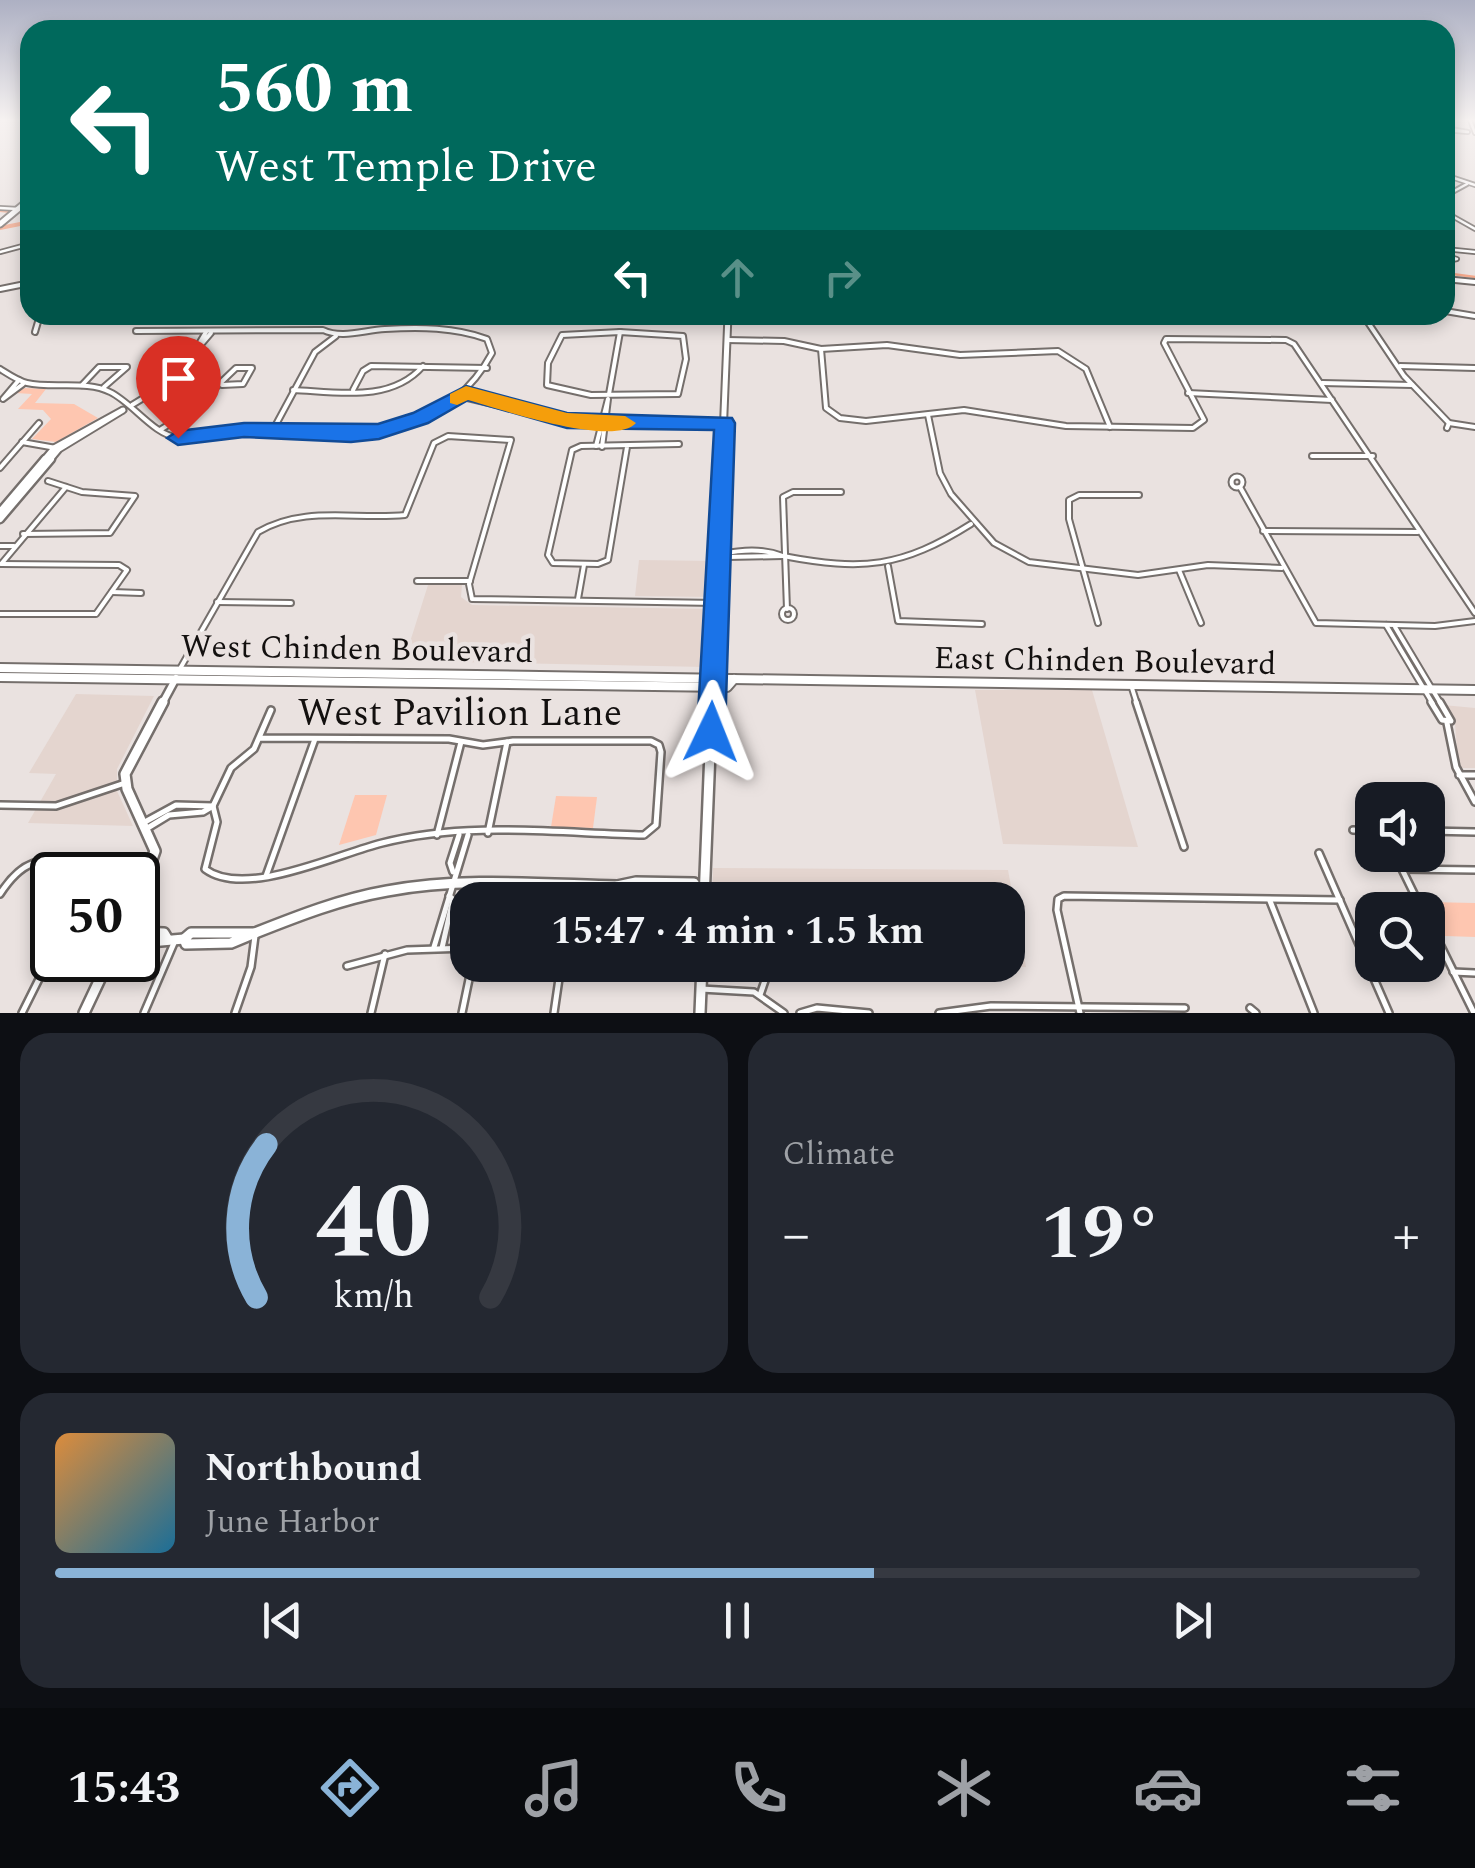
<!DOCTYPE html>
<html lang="en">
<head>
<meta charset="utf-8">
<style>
  body { margin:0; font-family:Spectral,serif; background:#242831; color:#f1f3f6; height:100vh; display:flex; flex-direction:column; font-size:38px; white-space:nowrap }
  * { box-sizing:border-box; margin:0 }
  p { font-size:32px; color:#9ea1a6 }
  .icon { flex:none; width:55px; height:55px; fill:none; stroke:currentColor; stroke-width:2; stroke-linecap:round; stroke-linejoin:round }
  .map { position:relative; height:1013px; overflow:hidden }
  .side { display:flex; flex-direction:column; gap:20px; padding:20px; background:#0d0f14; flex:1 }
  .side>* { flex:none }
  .top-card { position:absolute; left:20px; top:20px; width:1435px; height:305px; border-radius:30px; box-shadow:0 5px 15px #0003; background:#00695c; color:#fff; overflow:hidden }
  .fabs { position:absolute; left:1355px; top:782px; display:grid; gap:20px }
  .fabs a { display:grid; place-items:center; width:90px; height:90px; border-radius:20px; background:#171b24; box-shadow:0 5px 15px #0003; font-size:50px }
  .speed { position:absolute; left:30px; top:852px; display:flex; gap:20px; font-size:50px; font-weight:700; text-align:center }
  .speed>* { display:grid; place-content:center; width:130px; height:130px; border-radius:50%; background:#171b24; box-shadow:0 5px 15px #0003; line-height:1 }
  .speed .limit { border:5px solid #111; border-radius:15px; background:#fff; color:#111 }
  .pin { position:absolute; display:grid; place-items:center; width:85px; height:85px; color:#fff; margin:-102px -42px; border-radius:50% 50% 50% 0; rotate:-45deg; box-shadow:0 0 10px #0007 }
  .pin .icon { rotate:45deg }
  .me { position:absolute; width:110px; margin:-55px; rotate:2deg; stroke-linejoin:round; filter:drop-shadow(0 0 8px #0008) }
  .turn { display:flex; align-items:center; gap:35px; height:210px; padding:0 30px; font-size:45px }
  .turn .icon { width:130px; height:130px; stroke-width:2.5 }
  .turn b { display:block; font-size:70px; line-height:85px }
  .lanes { display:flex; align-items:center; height:95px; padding:0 30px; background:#0003; justify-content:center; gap:50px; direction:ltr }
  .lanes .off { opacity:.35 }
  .big { font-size:75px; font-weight:700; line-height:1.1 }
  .side .tile { flex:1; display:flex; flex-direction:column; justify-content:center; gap:15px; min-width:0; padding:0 35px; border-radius:30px; background:#242831 }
  .side .dial { align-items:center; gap:0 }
  .dial svg { height:260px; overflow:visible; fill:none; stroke:#363941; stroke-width:7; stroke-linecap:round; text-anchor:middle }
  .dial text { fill:#f1f3f6; stroke:none }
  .song { display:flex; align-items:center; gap:30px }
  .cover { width:120px; height:120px; border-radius:15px; background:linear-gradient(135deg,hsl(30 70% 55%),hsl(200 70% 35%)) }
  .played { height:10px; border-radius:5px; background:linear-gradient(90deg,#8ab3d7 60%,#363941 60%) }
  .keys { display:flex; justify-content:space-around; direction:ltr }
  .heat { display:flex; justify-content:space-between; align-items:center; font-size:55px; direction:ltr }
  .side .tiles { flex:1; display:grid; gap:20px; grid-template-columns:1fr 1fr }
  .tile:last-child { grid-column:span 2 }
  .trip { position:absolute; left:450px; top:882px; width:575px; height:100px; border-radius:30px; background:#171b24; box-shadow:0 5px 15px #0003; font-weight:700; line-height:100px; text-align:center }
  .dock { display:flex; height:160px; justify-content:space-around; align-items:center; background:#090b0e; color:#9ea1a6 }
  .dock .icon { width:70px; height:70px }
  .dock .active { color:#8ab3d7 }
  .dock b { font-size:45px; color:#f1f3f6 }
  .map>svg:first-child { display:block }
</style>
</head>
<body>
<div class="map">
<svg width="1475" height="1013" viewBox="0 0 1475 1013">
  <rect width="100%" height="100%" fill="#eae2e0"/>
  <g fill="#e4d5cf">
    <polygon points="639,560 714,561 711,597 635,596"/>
    <polygon points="428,585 462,585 461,597 472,605 708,609 705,667 404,661"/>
    <polygon points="975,690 1092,690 1138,847 1003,844"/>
    <polygon points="76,694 154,696 117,769 117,791 133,826 28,823 56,774 29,773"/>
    <polygon points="1443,705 1475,708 1475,768 1462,768 1458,762 1455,724"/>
    <polygon points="713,868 1008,870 1026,967 856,965 1008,965 1008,900 712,900"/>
  </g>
  <g fill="#fec6b0">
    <polygon points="24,388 46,389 35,403 74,404 98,418 56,442 32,439 51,419 43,410 18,409 32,394 16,393"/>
    <polygon points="355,795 387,795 376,835 339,845"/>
    <polygon points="556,796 597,797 593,828 551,827"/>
    <polygon points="1428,902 1475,903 1475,937 1445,936"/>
  </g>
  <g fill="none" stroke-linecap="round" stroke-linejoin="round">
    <polyline stroke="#f4a98c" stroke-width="2.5" points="1445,273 1475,277"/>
    <g stroke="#f4a98c" stroke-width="4">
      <polyline points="0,210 9,211"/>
      <polyline points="22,211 30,211"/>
      <polyline points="0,228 30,222"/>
    </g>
    <defs>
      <g id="street-far2">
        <polyline points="1470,120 1475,133"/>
        <polyline points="1445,128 1468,132 1445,130"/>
        <polyline points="1445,175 1475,185"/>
        <polyline points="1445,196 1467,184"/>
        <polyline points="0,208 18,209"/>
        <polyline points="1445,212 1475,229"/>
        <polyline points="1445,249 1475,252"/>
        <polyline points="0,252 30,244"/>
        <polygon points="1447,256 1457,259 1452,260"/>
      </g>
      <g id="street-far1">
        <polyline points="1445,279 1475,282"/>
        <polyline points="0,289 30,283"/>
        <polyline points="1445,311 1475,316"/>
        <polyline points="1363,315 1404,376 1449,423"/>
        <polyline points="35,332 40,315"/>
        <polyline points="206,332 193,354 211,333"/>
        <polygon points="620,332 683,336 686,359 678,394 591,395 547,385 548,363 562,335"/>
        <polyline points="727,340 784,341 821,349 887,345 960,355 1058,351 1086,369 1110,427"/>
        <polyline points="821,349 826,408 840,418 866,421 964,410 1066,426 1193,428 1204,420 1164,343 1166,339 1286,340 1294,344 1475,613"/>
        <polyline points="1400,366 1475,368"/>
        <path d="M0,369C8,374 18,381 27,383C52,389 87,380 110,392C133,403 153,435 179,438C201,440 226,430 248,430C339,430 440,450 492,353L487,339C455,327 419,327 385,329C364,330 342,339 323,330L136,331"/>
        <polyline points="19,380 3,399 23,384"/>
        <polyline points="1322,383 1412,385"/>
        <polyline points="82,385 99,367 127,367 104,387"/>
        <path d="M293,390C337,392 391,403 423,366"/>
        <polyline points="353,390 363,371 371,366 487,368"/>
        <polyline points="1188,393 1332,400"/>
        <polyline points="609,394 620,332"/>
        <polyline points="132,405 168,383 193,354"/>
        <polyline points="928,415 940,473 951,494 994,543 1029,562 1138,575 1208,565 1282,568"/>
        <polyline points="1447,428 1449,423 1475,427"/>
        <polyline points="160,430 192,410 236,368 252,368 243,384 222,385"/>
        <polyline points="273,430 315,352 336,336"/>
        <polyline points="22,442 56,448"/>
        <polyline points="596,446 608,399 602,447"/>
        <polyline points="627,447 608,560 598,564 553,563 548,555 572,450 581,446 679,444"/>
        <polyline points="1312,456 1373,456"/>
        <polyline points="0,468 39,423"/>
        <circle cx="1237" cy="482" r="5.5"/>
        <polyline points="1240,487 1316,623 1435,626 1475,621"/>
        <polyline points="1263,531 1418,532"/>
        <polyline points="23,534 110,533 135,496 82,492 48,481"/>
        <polyline points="0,546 14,546"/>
        <path d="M720,554C742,550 762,548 783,556L727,557L726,553"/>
        <path d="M783,556C863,571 901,568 971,524"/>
        <polyline points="2,563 66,487"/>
        <polyline points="888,566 898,621 982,624"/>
        <polyline points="1179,570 1201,623"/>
        <polyline points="417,581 470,581"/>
        <polyline points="112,592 141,593"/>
        <polyline points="578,599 584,565"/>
        <polyline points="217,602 291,603"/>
        <circle cx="788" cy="614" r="6"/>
        <polyline points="787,609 783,497 793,492 841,492"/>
        <polyline points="0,614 96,614 127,570 119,565 1,564"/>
        <polyline points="1098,623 1069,519 1069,500 1079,495 1139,495"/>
        <polyline points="1386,625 1433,704"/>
        <polyline points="1395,627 1441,704"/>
        <path d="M181,667L258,532C304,505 354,520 405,515L434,443L448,436L511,440L469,584L472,599L716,603"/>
        <polyline points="1131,685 1137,704"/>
      </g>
      <g id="street">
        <polyline points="1136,702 1184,847"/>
        <polyline points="1431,702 1442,720 1451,721 1440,702"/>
        <polyline points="1447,723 1456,767 1475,802"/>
        <path d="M259,738L449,739L483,745L513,741H651L659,745L661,752L656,825L644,835C558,833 466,821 382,843C337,854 245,899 205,869L217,822L213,806L231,768L254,749L271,710"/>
        <polyline points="1459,775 1475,775"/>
        <polyline points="0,805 56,806 125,783"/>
        <polyline points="143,823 176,805 213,806"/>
        <polyline points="146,829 169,815 203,812 213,806"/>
        <polyline points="1353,830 1372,831"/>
        <polyline points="1428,831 1475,832"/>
        <polyline points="488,833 507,742"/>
        <polyline points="437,835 461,742"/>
        <polyline points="1319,853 1389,1013"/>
        <polyline points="1395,855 1422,910"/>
        <polyline points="1402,869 1475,870"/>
        <polyline points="453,872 450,863 459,835"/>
        <polyline points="266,876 315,739"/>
        <path d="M0,894C26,854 43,860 87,862L93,867L92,875"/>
        <polyline points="1270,901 1314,1013"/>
        <polyline points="1428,920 1474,1013"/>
        <polyline points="434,947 468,835"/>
        <polyline points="442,948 453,899 449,896"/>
        <polyline points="347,966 407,950 468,948"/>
        <polyline points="1453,972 1475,973"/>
        <polyline points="701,989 754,992 784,1013"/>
        <polyline points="760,995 770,966"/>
        <polyline points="1250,1008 1256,1013"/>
        <polyline points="22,1013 52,953"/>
        <polyline points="144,1013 174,943"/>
        <polyline points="235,1013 251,967 255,936"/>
        <polyline points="371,1013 385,954"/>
        <polyline points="462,1013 472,965"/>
        <polyline points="554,1013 561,965"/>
        <polyline points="800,1013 817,1008 869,1013"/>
        <polyline points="939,1013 991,1006 1185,1008"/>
        <polyline points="1080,1013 1057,910 1058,899 1064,896 1340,900"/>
      </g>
      <g id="secondary-far2">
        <polyline points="461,396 567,421 683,424"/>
        <polyline points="717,423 683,424 724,423"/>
        <polyline points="43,461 54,448 123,410 59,449 49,461"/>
        <polyline points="722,461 728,315"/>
      </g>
      <g id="secondary-far1">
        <polyline points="0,512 45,459"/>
        <polyline points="0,519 51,459"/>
        <polyline points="162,704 176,678"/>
        <polyline points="712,704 722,459"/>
      </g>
      <g id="secondary">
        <path d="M696,888L694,883L636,882L617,886C643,893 679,897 705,888"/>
        <polyline points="138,899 155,851 127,789 125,774 163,702"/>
        <polyline points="704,900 712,702"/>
        <polyline points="138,932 164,933 167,938"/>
        <polygon points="191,933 255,933 231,943 186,944 184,939"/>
        <path d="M255,933C298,916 341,899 387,891C462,877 541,884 617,886"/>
        <polyline points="138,943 184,939"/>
        <polyline points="84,1013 109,960"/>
        <polyline points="700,1013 702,965"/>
      </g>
      <polyline id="primary-far1" points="0,224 30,199"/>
      <g id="primary">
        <polyline points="0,668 1475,690"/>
        <polyline points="0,677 727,687 734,679"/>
      </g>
    </defs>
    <use href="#street-far2" stroke="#756f6c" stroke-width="6"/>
    <use href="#street-far1" stroke="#756f6c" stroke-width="8"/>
    <use href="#street" stroke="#756f6c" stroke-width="10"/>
    <use href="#secondary-far2" stroke="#756f6c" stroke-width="9"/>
    <use href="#secondary-far1" stroke="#756f6c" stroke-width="11"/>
    <use href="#secondary" stroke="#756f6c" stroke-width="14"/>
    <use href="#primary-far1" stroke="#756f6c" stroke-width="9"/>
    <use href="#primary" stroke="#756f6c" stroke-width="12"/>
    <use href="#street-far2" stroke="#fff" stroke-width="2.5"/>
    <use href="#street-far1" stroke="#fff" stroke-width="4"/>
    <use href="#street" stroke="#fff" stroke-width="5"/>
    <use href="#secondary-far2" stroke="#fff" stroke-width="5"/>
    <use href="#secondary-far1" stroke="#fff" stroke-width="6"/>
    <use href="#secondary" stroke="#fff" stroke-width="9"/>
    <use href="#primary-far1" stroke="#fff" stroke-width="5"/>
    <use href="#primary" stroke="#fff" stroke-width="8"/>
  </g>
  <linearGradient id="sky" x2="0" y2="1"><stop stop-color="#adb0c3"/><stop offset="0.46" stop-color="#f6f2f1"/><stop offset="1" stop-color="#f6f2f1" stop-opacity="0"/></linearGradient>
  <rect width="1475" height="261" fill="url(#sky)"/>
  <polygon fill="#1a73e8" stroke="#114b97" stroke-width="2.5" points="466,386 567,413 732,418 735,423 725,732 721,742 711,746 701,742 697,732 714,430 567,428 468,400 428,423 379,439 351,442 244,437 178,445 167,438 178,431 244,423 378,424 413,413"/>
  <path fill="#f59e0b" d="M466,386L567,413L625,416L636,423C614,448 500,409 468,400L457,405L450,403V394Z"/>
  <g text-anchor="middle" stroke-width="9" stroke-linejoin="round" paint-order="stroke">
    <g font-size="32" fill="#13100f" stroke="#eae2e0">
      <text transform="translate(357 648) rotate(1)" y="11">West Chinden Boulevard</text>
      <text transform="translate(1105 660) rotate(1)" y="11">East Chinden Boulevard</text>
    </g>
    <g font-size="38" fill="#13100f" stroke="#eae2e0">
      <text x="460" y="725">West Pavilion Lane</text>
    </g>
  </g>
</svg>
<div class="fabs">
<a><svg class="icon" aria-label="sound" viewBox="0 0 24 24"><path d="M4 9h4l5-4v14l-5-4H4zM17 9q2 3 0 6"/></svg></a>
<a><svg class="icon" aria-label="search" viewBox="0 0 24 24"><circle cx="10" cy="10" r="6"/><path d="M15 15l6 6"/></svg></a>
</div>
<div class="speed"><div class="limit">50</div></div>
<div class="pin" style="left:178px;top:438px;background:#d93025"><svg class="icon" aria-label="arrive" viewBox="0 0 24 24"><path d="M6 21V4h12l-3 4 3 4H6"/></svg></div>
<svg class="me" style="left:711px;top:732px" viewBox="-20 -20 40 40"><path d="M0-17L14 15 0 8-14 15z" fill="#1a73e8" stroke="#fff" stroke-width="4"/></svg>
<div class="trip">15:47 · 4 min · 1.5 km</div>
<div class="top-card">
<div class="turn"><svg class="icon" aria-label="left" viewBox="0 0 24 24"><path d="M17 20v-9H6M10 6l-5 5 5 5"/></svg><div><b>560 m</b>West Temple Drive</div></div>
<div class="lanes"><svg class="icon" aria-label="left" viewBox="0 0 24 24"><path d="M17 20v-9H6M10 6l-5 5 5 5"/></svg><svg class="icon off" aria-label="ahead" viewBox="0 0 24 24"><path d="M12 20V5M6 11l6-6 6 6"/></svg><svg class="icon off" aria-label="right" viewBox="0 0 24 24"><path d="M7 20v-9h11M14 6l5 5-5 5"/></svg></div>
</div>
</div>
<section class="side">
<div class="tiles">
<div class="tile dial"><svg viewBox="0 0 100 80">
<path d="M14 69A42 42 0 1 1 86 69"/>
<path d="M14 69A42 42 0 0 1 17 22" stroke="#8ab3d7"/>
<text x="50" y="56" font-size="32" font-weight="700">40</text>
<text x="50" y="72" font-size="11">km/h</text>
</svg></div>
<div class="tile"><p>Climate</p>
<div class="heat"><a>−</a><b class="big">19°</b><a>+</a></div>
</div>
<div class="tile">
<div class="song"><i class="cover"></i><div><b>Northbound</b><p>June Harbor</p></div></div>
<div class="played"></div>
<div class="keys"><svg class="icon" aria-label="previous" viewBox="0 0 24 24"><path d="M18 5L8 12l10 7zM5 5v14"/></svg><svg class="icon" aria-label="pause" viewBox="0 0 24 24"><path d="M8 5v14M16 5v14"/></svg><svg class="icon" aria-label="next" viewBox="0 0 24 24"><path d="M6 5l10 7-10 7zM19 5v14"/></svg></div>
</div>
</div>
</section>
<nav class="dock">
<b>15:43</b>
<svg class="icon active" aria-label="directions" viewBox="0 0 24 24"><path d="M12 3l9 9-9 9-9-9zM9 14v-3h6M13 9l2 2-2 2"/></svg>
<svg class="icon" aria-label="music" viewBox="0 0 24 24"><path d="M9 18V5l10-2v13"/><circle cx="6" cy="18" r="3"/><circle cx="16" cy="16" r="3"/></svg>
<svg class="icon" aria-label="phone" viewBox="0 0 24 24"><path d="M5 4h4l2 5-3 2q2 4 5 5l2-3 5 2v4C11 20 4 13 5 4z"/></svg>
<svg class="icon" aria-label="climate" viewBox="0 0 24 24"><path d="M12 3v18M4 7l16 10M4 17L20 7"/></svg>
<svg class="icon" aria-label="car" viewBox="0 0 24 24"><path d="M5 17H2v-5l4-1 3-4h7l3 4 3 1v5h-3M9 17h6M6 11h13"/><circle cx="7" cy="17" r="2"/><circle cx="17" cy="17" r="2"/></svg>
<svg class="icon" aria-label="filters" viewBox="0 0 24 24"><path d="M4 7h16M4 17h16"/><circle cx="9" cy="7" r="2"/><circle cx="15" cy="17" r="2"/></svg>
</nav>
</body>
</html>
